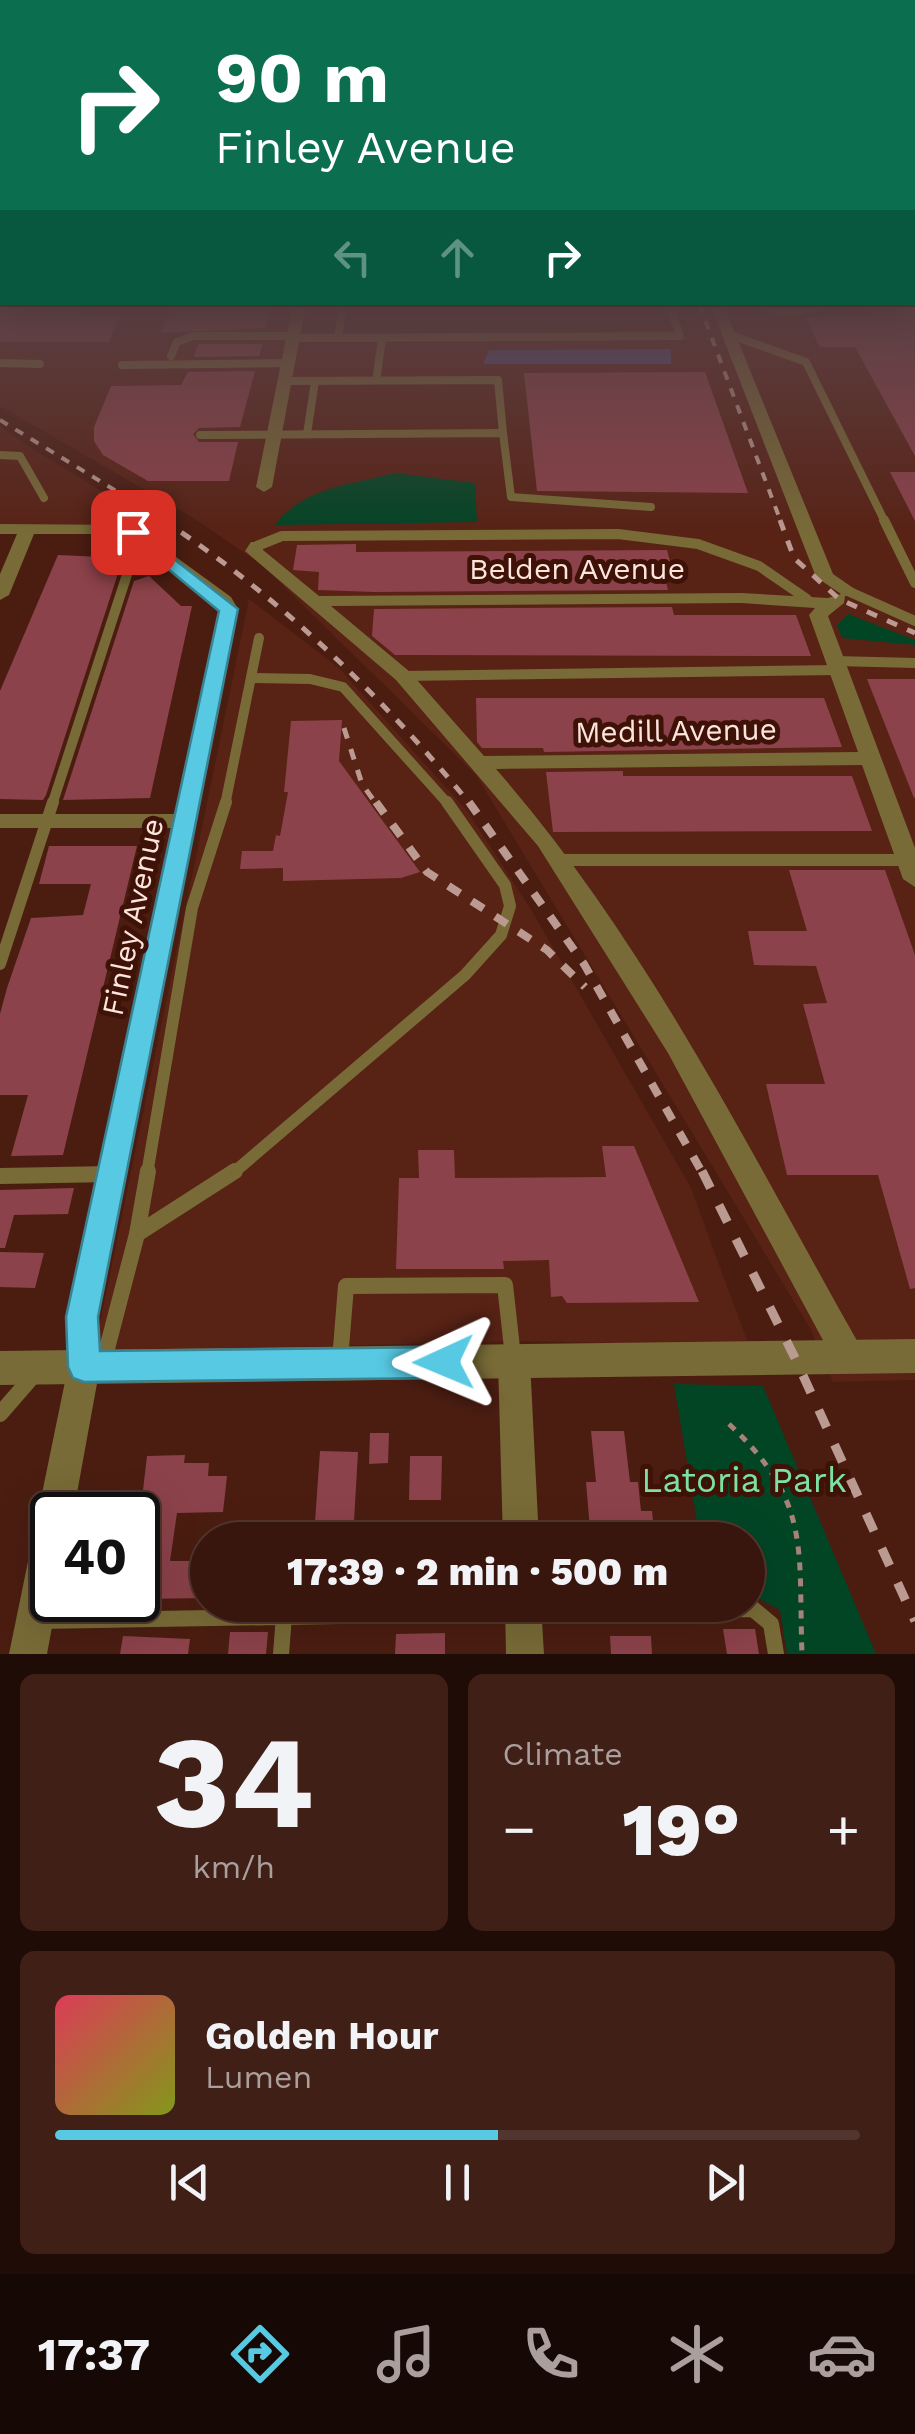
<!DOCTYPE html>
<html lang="en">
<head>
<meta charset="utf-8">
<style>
  body { margin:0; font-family:"Work Sans",sans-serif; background:#3f1f16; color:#f1f3f6; height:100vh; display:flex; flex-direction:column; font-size:38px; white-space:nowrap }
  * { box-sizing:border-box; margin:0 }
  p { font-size:32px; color:#ab9f9d }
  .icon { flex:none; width:55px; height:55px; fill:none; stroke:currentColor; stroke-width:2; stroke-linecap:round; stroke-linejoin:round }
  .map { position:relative; height:1654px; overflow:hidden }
  .drawer { display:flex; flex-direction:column; gap:20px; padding:20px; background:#1f0c07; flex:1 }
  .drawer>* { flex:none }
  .top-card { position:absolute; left:0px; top:0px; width:915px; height:305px; box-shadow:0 10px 40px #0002,0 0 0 2px #52352e; background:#0b6e4f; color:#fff; overflow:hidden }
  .speed { position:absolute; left:30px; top:1492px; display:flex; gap:20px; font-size:50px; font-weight:700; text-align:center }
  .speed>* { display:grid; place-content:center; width:130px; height:130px; border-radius:50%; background:#38160d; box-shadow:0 10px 40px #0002,0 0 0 2px #52352e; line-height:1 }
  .speed .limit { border:5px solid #111; border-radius:15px; background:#fff; color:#111 }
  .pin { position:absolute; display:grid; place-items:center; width:85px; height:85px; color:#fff; margin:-42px; border-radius:20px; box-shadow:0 5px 15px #0006 }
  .me { position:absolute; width:110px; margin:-55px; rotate:269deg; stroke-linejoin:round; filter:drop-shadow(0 0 8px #0008) }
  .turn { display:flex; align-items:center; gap:35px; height:210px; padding:0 50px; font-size:45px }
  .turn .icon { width:130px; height:130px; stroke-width:2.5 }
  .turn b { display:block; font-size:70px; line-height:85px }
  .lanes { display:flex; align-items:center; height:95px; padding:0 50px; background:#0003; justify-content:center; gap:50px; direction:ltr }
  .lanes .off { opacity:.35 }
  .big { font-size:75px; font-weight:800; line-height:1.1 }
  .drawer .card { flex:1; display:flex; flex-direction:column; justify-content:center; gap:15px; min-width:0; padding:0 35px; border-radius:15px; background:#3f1f16 }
  .drawer .dial { align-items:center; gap:0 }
  .dial b { font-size:130px; line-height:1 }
  .song { display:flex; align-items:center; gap:30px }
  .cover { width:120px; height:120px; border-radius:15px; background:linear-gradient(135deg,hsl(350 70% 55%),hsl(70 70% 35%)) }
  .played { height:10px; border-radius:5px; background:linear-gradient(90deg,#57c9e2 55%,#52352e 55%) }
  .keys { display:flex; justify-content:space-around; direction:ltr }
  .heat { display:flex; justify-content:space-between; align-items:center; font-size:55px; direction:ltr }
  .drawer .tiles { flex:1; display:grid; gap:20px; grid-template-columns:1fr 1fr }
  .card:last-child { grid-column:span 2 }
  .trip { position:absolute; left:190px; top:1522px; width:575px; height:100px; border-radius:50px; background:#38160d; box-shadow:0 10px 40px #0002,0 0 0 2px #52352e; font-weight:800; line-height:100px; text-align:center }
  .tab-bar { display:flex; height:160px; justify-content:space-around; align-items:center; background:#160905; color:#ab9f9d }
  .tab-bar .icon { width:70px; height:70px }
  .tab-bar .on { color:#57c9e2 }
  .tab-bar b { font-size:45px; color:#f1f3f6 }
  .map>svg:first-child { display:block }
</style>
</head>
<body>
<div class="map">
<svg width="915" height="1654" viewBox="0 0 915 1654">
  <rect width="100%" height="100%" fill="#4b1d11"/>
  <g fill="#582215">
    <polygon points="0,304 915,304 915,1380 833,1382 810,1328 476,775 262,565 195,519 0,406"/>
    <polygon points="0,426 30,447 160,527 0,528"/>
    <polygon points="249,599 339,668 468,812 532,911 691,1188 749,1346 524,1341 94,1352"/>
  </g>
  <g fill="#024525">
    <path d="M394,473L475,483L477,522L275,525C303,487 352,485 394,473Z"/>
    <polygon points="848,614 915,640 915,645 842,638 837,625"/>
    <polygon points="674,1384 763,1386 876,1654 787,1654 780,1610 748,1593 748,1540 700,1540"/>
  </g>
  <polygon fill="#46508d" points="671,349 671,364 483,364 489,350"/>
  <g fill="#8c424a">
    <polygon points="0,304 86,304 80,316 120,316 109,342 0,342"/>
    <polygon points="172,304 255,304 254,308 270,308 266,328 161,333"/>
    <polygon points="863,304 915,304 915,456 855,347 820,347 805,317 870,316"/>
    <polygon points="198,344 263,344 259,356 194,357"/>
    <polygon points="255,371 240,427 199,428 193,434 199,442 238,442 229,481 148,481 103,455 94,441 94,427 111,386 181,385 188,372"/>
    <polygon points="705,372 748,493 537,491 524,373"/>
    <polygon points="890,472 915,472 915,521"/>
    <polygon points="356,544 356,552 667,550 674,577 665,577 668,590 375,592 318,590 319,572 293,570 297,545"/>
    <polygon points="58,555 123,558 46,795 43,800 0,799 0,691"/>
    <polygon points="149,576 181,606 192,606 150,798 63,800 134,581"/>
    <polygon points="672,607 674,615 796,615 811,656 395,655 372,636 374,609"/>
    <polygon points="867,679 915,679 915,797 914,798"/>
    <polygon points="476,698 824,698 842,747 544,752 543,748 482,748 477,742"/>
    <polygon points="342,720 339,761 420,872 401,878 283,881 283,868 240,869 242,851 273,851 276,835 280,836 288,792 284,792 291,721"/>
    <polygon points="623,771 623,776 852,776 872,831 553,832 546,772"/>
    <polygon points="49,846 137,846 63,1155 11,1156 28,1095 0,1095 0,1014 7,988 31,918 83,915 91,884 39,884"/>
    <polygon points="789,870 885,870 915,955 915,1288 910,1289 878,1175 787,1175 766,1084 825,1084 803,1004 827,1003 816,966 754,965 748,931 807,931"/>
    <polygon points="602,1146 634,1146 699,1302 567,1303 562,1296 551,1297 549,1260 503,1261 504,1269 396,1269 399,1178 419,1178 418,1150 454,1150 455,1178 606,1177"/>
    <polygon points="74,1188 68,1214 14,1215 5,1248 0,1248 0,1190"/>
    <polygon points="0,1252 44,1253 35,1288 0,1287"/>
    <polygon points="591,1431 624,1431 630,1482 638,1482 641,1511 652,1511 654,1529 590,1529 586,1482 596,1482"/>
    <polygon points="370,1433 389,1433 388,1463 369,1464"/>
    <polygon points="320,1451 358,1452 354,1521 315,1522"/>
    <polygon points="185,1455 184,1463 209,1463 208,1476 227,1476 223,1512 177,1513 170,1561 208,1561 208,1598 138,1599 138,1533 147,1456"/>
    <polygon points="410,1456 442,1456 441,1500 409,1500"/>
    <polygon points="723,1629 755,1629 759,1654 727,1654"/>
    <polygon points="230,1632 268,1632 266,1654 228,1654"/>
    <polygon points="445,1633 445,1654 395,1654 396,1634"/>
    <polygon points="123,1636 190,1639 188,1654 120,1654"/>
    <polygon points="610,1636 651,1636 652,1654 611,1654"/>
  </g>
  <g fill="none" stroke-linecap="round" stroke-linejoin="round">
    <path stroke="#a6837a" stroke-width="5" stroke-dasharray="8 8" stroke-linecap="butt" d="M729,1424C812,1502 798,1549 802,1654"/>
    <g stroke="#786b37" stroke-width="8">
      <polyline points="753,304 786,313 835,304"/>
      <polyline points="728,334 806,362 885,522"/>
      <polyline points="294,338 680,336 669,304"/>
      <polyline points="338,338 343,304"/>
      <polyline points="171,356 177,342 193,336 294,336"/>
      <polyline points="0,363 40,364"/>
      <polyline points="122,365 289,363"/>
      <polyline points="377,375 382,338"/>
      <polyline points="285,381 498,380 503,433"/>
      <polyline points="307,434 315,381"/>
      <polyline points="200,435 503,433 511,497 651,507"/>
      <polyline points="0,455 20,456 44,498"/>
    </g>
    <g stroke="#786b37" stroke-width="10">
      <polyline points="884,520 915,583"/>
      <polyline points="257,546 282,536 618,534 698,544 759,566 807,599"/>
      <polyline points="850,592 915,621"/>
      <polyline points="835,661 915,663"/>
      <polyline points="403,676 838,670"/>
      <polyline points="251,678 310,679 343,687 449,805"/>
      <polyline points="52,805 135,550 147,542"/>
      <polyline points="225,805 259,638"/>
    </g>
    <g stroke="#786b37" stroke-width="12">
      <polyline points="557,860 908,860"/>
      <polyline points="0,964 53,802"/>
      <polyline points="147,1174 192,908 226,802"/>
      <polyline points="232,1174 465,975 501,935 510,906 505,885 447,802"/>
    </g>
    <g stroke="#786b37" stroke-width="16">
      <polyline points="0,1176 112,1174"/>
      <polyline points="137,1234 148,1171"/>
      <polyline points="104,1360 137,1234 235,1171"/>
      <polyline points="340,1360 346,1286 505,1285 513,1357"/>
      <polyline points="0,1414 33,1376"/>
      <polyline points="39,1621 753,1609 771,1624 776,1654"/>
      <polyline points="281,1654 284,1616"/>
    </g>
    <g fill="#786b37" fill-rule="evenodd">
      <polygon points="293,304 306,304 272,487 264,492 256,487"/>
      <path d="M710,304H723L833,574L859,592L856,596H845L844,603L828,616L915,848V887L903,879L862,765L496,769C646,940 749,1150 860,1346L865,1357L860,1368L849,1372L838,1368L668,1053L538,846L396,680L245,551L251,542H263V550L319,596L741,593L828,598L841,594L816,577ZM741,603L815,608L809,615L858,752L484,756L410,672L331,606Z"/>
      <polygon points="0,524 132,525 231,597 238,609 98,1317 100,1367 73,1515 52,1515 52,1600 57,1600 47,1654 9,1654 68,1367 66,1317 172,828 0,828 0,814 175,814 220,609 122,534 34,534 9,595 0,600 0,574 17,534 0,534"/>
      <polygon points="514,1346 525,1350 530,1361 539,1540 503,1540 498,1361 503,1350"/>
      <polygon points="505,1605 541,1605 544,1654 506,1654"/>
    </g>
    <polygon fill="#786b37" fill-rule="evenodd" points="915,1339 915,1373 0,1385 0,1351"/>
    <g stroke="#bb9a91" stroke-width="4" stroke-dasharray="9 9" stroke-linecap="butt">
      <polyline points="699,304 781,522"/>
      <polyline points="0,420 167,522"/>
    </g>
    <g stroke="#bb9a91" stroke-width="5" stroke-dasharray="11 11" stroke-linecap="butt">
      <path d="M163,520C282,599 380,694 471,805"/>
      <polyline points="780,520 794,558 839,599 915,633"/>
      <polyline points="344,728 362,784 377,805"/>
    </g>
    <g stroke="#bb9a91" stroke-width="8" stroke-dasharray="14 14" stroke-linecap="butt">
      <polyline points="376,802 427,872 547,950 585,987"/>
      <polyline points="469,802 584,964 703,1174"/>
    </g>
    <polyline stroke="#bb9a91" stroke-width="9" stroke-dasharray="19 19" stroke-linecap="butt" points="702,1171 795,1358 915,1621"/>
  </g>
  <linearGradient id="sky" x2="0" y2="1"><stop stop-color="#291009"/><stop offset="0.57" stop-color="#5b4043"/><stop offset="1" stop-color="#5b4043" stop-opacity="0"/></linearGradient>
  <rect width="915" height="536" fill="url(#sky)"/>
  <polygon fill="#57c9e2" stroke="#398393" stroke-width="2.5" points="133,527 238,609 98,1317 100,1351 444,1347 456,1351 461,1362 456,1373 444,1378 84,1382 73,1378 68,1367 66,1317 219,611 127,535 124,532"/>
  <g text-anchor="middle" stroke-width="10" stroke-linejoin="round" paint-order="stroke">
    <g font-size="30" fill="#fde4dd" stroke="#3f1207">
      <text x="577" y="579">Belden Avenue</text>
      <text transform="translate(676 731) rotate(-1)" y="10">Medill Avenue</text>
      <text transform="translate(133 917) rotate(-78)" y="10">Finley Avenue</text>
    </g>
    <g font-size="35" fill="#7ce1a2" stroke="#3f1207">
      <text x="744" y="1492">Latoria Park</text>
    </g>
  </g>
</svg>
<div class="speed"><div class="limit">40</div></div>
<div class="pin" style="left:133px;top:532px;background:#d93025"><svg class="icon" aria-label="arrive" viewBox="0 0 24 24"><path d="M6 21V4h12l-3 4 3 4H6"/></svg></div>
<svg class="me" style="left:444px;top:1362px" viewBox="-20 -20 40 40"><path d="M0-17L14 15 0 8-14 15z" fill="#57c9e2" stroke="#fff" stroke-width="4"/></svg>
<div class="trip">17:39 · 2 min · 500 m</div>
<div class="top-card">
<div class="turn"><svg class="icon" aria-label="right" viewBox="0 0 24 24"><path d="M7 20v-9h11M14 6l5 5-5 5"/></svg><div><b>90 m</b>Finley Avenue</div></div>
<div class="lanes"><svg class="icon off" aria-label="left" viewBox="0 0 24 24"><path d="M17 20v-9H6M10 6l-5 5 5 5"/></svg><svg class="icon off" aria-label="ahead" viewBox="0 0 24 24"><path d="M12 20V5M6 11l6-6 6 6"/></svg><svg class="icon" aria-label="right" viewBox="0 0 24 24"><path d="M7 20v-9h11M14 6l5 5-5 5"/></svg></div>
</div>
</div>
<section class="drawer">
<div class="tiles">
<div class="card dial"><b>34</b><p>km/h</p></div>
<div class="card"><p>Climate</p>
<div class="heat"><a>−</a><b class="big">19°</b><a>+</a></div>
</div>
<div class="card">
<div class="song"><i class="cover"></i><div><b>Golden Hour</b><p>Lumen</p></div></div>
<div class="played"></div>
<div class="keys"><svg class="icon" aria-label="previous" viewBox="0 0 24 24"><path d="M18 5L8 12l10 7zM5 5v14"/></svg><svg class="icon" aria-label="pause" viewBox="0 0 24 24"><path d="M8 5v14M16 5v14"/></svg><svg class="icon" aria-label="next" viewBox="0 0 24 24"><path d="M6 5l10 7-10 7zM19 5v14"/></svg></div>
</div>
</div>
</section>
<nav class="tab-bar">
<b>17:37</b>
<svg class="icon on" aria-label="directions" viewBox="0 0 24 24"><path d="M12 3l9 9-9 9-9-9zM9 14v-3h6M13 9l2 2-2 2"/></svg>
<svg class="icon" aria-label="music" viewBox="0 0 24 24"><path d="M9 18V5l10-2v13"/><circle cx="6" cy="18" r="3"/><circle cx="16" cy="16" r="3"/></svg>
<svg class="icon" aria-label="phone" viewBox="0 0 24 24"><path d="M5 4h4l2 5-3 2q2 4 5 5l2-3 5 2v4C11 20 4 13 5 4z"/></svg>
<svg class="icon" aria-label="climate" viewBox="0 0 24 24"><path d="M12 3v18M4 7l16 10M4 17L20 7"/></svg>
<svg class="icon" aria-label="car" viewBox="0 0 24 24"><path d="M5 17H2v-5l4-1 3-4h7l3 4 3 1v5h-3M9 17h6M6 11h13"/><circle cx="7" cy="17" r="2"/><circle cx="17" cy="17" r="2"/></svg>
</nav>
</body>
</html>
